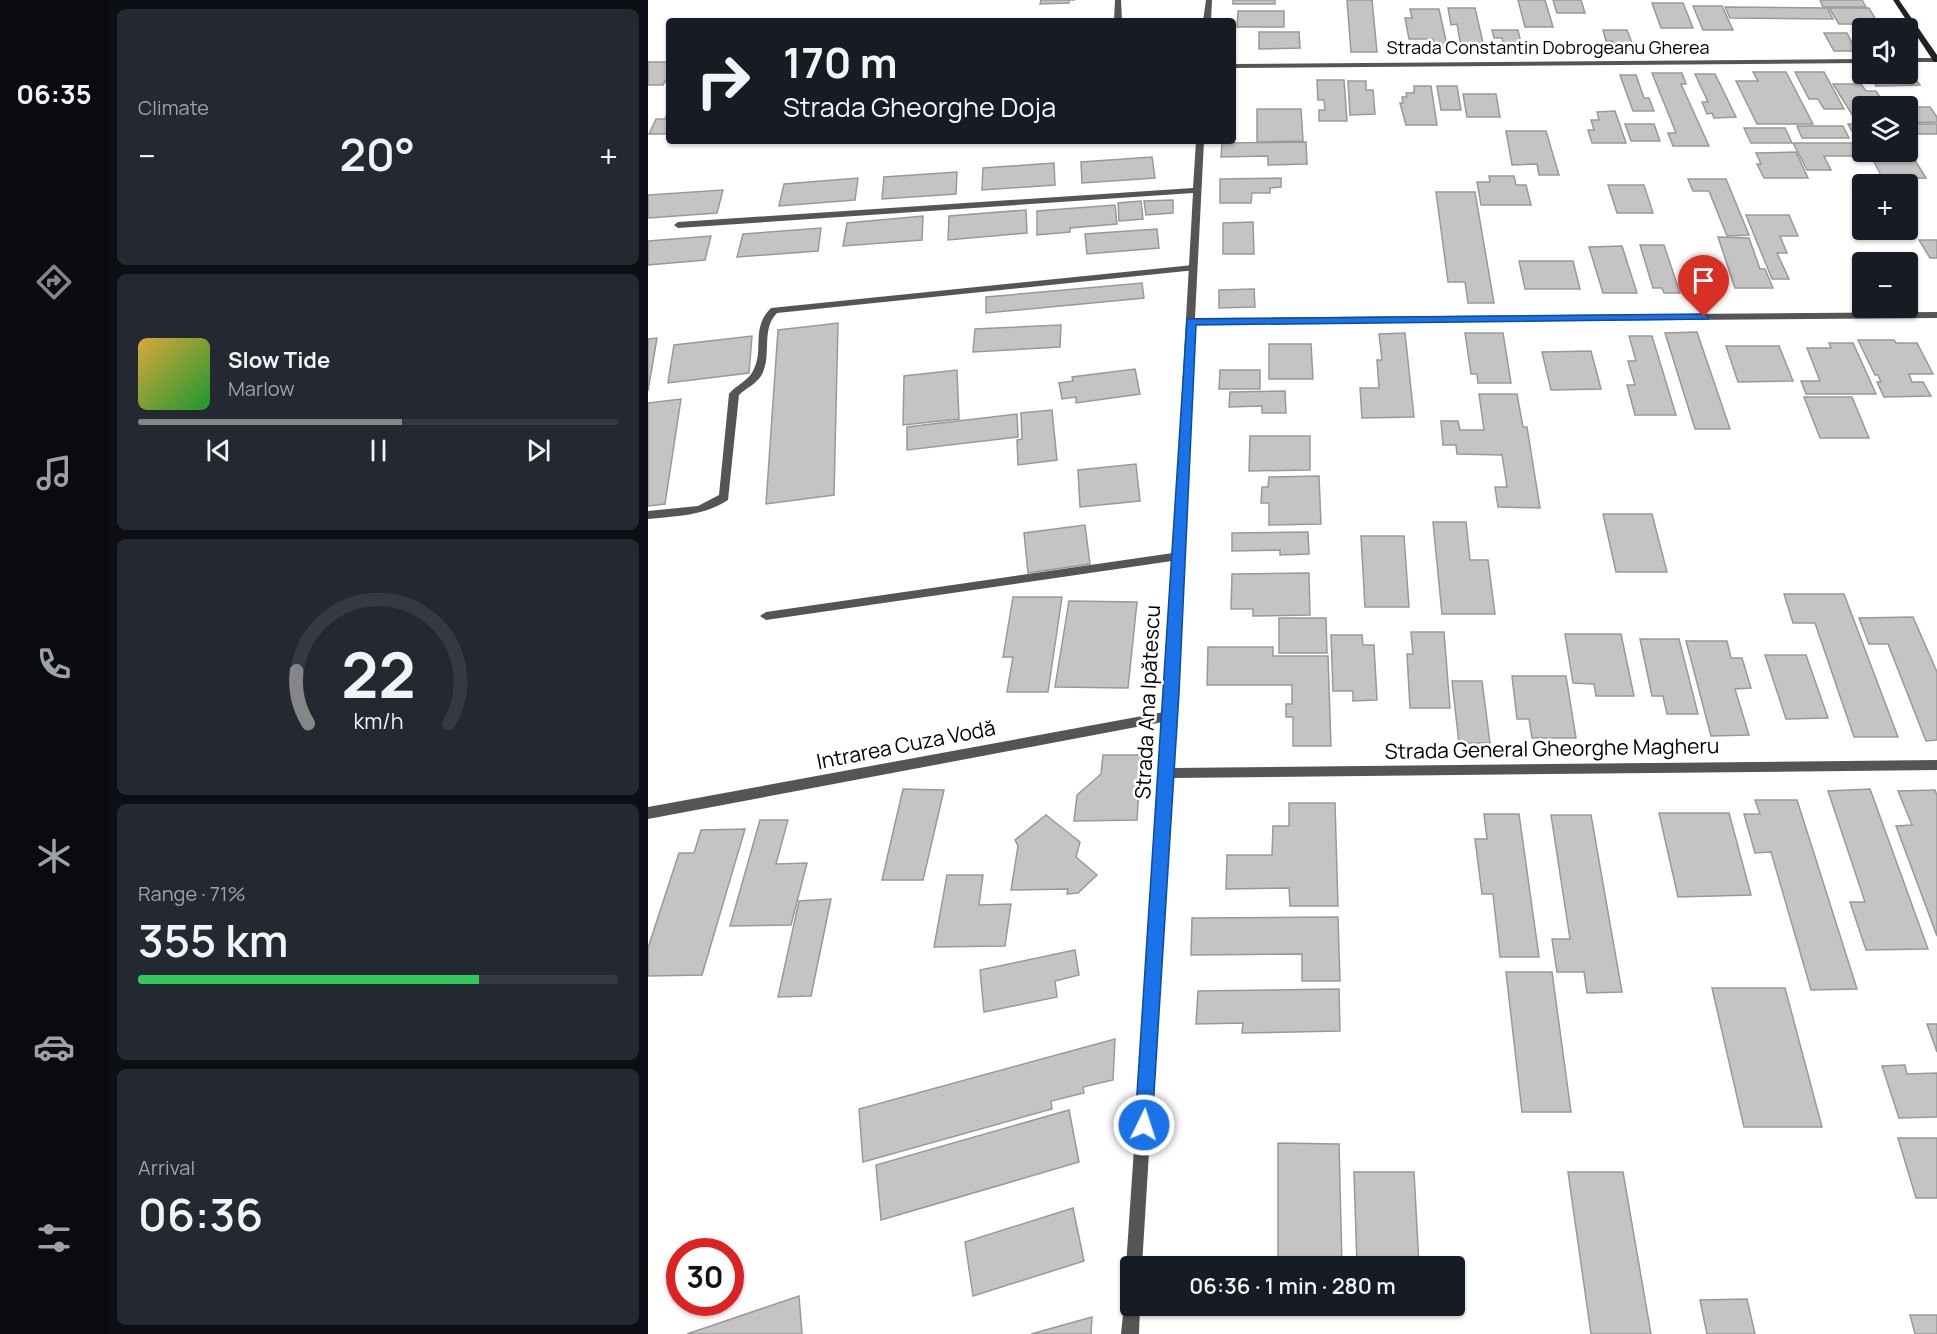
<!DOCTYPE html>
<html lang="en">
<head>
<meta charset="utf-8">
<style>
  body { margin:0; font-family:Manrope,sans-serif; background:#242831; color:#f1f3f6; height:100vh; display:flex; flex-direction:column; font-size:22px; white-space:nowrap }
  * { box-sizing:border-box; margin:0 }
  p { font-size:20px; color:#9ea1a6 }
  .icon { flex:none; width:33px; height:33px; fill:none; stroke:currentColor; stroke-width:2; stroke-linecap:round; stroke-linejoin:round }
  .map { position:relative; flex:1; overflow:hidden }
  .panel { display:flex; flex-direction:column; gap:9px; padding:9px; background:#0d0f14; width:540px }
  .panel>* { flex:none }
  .top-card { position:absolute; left:18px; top:18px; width:570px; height:126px; border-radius:6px; box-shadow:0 2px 4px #0004; background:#171b24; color:#f1f3f6; overflow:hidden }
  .buttons { position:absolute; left:1204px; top:18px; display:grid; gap:12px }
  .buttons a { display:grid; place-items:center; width:66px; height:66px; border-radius:6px; background:#171b24; box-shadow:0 2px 4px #0004; font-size:30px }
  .speed { position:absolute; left:18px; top:1238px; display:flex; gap:12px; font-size:30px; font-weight:700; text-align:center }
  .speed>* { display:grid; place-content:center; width:78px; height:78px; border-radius:50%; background:#171b24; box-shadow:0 2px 4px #0004; line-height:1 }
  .speed .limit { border:9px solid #d22; background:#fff; color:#111 }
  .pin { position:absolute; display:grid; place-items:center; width:51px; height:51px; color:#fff; margin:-62px -26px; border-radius:50% 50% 50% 0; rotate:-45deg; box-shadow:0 0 6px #0007 }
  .pin .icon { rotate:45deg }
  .me { position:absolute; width:66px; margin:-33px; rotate:4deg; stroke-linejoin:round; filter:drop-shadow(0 0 4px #0008) }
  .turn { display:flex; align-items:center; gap:21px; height:126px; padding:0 18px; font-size:27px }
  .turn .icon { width:78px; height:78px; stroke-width:2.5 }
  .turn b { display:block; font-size:42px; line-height:51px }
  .big { font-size:45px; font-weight:600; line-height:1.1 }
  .panel .card { flex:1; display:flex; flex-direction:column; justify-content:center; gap:9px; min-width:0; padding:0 21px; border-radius:9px; background:#242831 }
  .panel .dial { align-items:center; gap:0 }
  .dial svg { height:156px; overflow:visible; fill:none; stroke:#363941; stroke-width:7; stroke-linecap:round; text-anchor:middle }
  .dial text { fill:#f1f3f6; stroke:none }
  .song { display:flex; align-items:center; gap:18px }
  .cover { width:72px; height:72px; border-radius:9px; background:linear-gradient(135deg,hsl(40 70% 55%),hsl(130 70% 35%)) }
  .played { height:6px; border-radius:3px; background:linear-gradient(90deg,#858687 55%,#363941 55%) }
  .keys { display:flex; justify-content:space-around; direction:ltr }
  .heat { display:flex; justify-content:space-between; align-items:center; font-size:33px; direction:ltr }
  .charge { height:9px; border-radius:4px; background:linear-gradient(90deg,#34c759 71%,#363941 0) }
  .trip { position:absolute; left:472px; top:1256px; width:345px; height:60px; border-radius:6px; background:#171b24; box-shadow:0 2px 4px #0004; font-weight:600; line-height:60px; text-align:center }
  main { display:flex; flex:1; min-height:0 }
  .tab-bar { display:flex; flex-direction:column; width:108px; justify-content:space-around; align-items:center; background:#090b0e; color:#9ea1a6 }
  .tab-bar .icon { width:42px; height:42px }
  .tab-bar .current { color:#858687 }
  .tab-bar b { font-size:27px; color:#f1f3f6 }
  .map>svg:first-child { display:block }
</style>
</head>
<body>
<main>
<nav class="tab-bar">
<b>06:35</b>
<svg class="icon current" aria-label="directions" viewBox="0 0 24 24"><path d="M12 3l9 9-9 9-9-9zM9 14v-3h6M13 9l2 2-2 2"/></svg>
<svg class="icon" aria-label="music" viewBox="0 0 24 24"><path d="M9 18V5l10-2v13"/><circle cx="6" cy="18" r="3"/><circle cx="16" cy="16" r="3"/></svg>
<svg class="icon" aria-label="phone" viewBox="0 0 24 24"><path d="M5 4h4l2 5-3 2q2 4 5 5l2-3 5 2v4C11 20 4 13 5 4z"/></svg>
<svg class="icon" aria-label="climate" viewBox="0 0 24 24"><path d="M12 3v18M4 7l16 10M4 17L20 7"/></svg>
<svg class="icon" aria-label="car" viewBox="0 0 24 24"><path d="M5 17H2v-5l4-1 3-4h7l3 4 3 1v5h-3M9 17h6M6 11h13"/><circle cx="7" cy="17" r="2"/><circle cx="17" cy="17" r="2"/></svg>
<svg class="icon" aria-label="filters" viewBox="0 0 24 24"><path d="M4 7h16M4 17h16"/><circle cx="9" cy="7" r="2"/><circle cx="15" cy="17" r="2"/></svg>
</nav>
<section class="panel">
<div class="card"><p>Climate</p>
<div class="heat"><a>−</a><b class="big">20°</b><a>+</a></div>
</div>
<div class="card">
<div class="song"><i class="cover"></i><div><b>Slow Tide</b><p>Marlow</p></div></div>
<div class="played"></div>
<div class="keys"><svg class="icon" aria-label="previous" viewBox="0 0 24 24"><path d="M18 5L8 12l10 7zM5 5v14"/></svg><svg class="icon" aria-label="pause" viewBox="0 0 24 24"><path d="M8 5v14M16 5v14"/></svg><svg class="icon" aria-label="next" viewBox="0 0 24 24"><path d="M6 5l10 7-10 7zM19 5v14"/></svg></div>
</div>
<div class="card dial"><svg viewBox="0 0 100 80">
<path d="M14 69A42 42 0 1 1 86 69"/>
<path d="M14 69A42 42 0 0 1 8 42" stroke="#858687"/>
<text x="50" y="56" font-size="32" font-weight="700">22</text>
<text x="50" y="72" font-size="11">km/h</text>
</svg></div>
<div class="card"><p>Range · 71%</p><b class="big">355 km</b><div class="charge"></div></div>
<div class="card"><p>Arrival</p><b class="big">06:36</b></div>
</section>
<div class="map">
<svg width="1289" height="1334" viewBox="0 0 1289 1334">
  <rect width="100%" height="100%" fill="#fff"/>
  <g fill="#c4c4c4" stroke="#999" stroke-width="1.5">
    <polygon points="393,0 427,0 421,0 421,3 392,4"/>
    <rect x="585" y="0" width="42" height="4"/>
    <polygon points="699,0 724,0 729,52 703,52"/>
    <polygon points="870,0 897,0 905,27 877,27"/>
    <polygon points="905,0 933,0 937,13 909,13"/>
    <polygon points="1172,0 1214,0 1218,7 1175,7"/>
    <polygon points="1004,3 1035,3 1045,28 1013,28"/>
    <polygon points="1045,6 1074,6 1085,30 1055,30"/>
    <polygon points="1077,7 1179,8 1185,19 1082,18"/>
    <polygon points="800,8 827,8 836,47 813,47 809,24 803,25"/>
    <polygon points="1181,8 1221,8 1233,28 1211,30 1207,24 1191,24"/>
    <polygon points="762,9 791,9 800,50 787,50 785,39 761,39 757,18 764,18"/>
    <polygon points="590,11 636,11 636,27 589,27"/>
    <polygon points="844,30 870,30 875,52 857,52 854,38 846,38"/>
    <polygon points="955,30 979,30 986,48 966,48 964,41 958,41"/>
    <polygon points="611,32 651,32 652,48 611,49"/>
    <polygon points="1176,33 1199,33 1204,43 1215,43 1215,51 1186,51"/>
    <polygon points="0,62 21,62 21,75 15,85 0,85"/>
    <polygon points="1105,72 1138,72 1165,124 1109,124 1088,81 1110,81"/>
    <polygon points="1147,72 1176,72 1196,109 1176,109 1170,99 1161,99"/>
    <polygon points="1004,73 1034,73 1038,84 1033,84 1061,146 1025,146 1020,133 1028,133"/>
    <polygon points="1047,74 1067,74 1088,117 1066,118 1064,113 1059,114 1054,102 1060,102"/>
    <polygon points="972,75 988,75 996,98 1001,98 1006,111 985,111"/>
    <polygon points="1223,77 1266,77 1272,85 1228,86"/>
    <polygon points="669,80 696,80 699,121 671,121 671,110 677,110 676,100 670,100"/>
    <polygon points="700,81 718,81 718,90 725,90 727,114 702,115"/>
    <polygon points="1185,84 1213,84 1218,91 1228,91 1238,106 1215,106 1215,121 1208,121"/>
    <polygon points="766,86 783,86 789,125 758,125 752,103 755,103 754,97 759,97 758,93 766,93"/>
    <polygon points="789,86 809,86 813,110 793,110"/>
    <polygon points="815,94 848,94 852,117 819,117"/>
    <polygon points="1260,107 1282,107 1289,117 1289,122 1260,123"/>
    <polygon points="609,109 653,109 655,141 609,142"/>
    <polygon points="21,110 21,134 1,134 8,119 17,119"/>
    <polygon points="967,111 978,143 944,143 940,130 946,130 943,120 951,120 949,112"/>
    <polygon points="977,124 1006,124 1012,141 983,141"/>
    <polygon points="1200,124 1215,124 1215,140 1209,140"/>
    <rect x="1260" y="124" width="29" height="10"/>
    <polygon points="1149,126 1195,126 1201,138 1154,138"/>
    <polygon points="1096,128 1137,128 1144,143 1103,143"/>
    <polygon points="858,131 898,131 911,175 891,175 889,164 864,165"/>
    <polygon points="658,142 659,164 620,165 620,156 573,157 574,143"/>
    <polygon points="1145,143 1213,143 1215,152 1220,156 1176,156 1183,170 1159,170"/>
    <polygon points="1148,152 1160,178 1116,178 1109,164 1113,164 1108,153"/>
    <polygon points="504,157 507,178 434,183 433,162"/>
    <polygon points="1265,157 1278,178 1235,179 1224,158"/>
    <polygon points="406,163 407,185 334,190 335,168"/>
    <polygon points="309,172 308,194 234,199 236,177"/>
    <polygon points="841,176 866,176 868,185 878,185 883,205 833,205 829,182 842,182"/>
    <polygon points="210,178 207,200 131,206 136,184"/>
    <polygon points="633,178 633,187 622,188 622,193 604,193 603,203 572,203 572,179"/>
    <polygon points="1040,179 1078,179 1101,235 1079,236 1061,191 1045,191"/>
    <polygon points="960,185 996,185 1005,213 969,213"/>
    <polygon points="75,190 69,213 0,218 0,195"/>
    <polygon points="788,192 827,192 846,303 820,303 817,282 800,282"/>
    <polygon points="525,200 525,213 498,215 496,201"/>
    <polygon points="493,201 495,219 471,221 470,203"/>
    <polygon points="467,205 469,224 422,228 422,232 389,235 389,211"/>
    <polygon points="378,210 379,233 300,240 301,216"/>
    <polygon points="1098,215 1141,215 1150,236 1132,236 1139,253 1129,253 1141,279 1124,279"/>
    <polygon points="275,216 274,240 195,246 199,223"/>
    <polygon points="605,222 606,254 575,254 575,223"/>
    <polygon points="173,228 170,251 89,257 95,234"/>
    <polygon points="509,229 511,248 439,254 437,234"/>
    <polygon points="63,236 57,260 0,265 0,241"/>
    <polygon points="1070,237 1101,238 1112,269 1117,269 1125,288 1087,288"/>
    <polygon points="1271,240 1289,240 1289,258 1282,258"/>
    <polygon points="992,245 1016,245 1032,293 1016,293 1014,288 1005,288"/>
    <polygon points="974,246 989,293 955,293 941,247"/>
    <polygon points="871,261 925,261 932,289 877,289"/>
    <polygon points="494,283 496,298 338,313 338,297"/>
    <polygon points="606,289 607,307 571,308 571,290"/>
    <polygon points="190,323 186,495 118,504 130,330"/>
    <polygon points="413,325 412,347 325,352 327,329"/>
    <polygon points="1049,332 1082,429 1047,429 1017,333"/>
    <polygon points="757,333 766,417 714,418 712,388 731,388 729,360 734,360 731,334"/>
    <polygon points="817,333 855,333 863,383 830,383 829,374 823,374"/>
    <polygon points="104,336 101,373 20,383 26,345"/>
    <polygon points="981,336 1004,336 1028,415 987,415 979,385 987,385 980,361 988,361"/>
    <polygon points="9,338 0,391 0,339"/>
    <polygon points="1210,340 1246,340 1248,343 1269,343 1285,374 1261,374 1264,382 1275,382 1283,396 1236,397 1229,382 1233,382 1230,375 1227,375"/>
    <polygon points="1181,343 1205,343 1228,394 1158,394 1153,381 1172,381 1159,348 1183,348"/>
    <polygon points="621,344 663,344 665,379 621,379"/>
    <polygon points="1078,346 1131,346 1145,381 1090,382"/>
    <polygon points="943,351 953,389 903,390 894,352"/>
    <polygon points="487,369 492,394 428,403 428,397 414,399 411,383 425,381 424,377"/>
    <polygon points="309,370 311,419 255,425 256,376"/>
    <polygon points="572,370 612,370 612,389 571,389"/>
    <polygon points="637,391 638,413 614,413 614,406 581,407 582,392"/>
    <polygon points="831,394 869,394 875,427 879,427 892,508 850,507 847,487 859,487 854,455 809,454 808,445 795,445 793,421 810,421 812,430 836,430"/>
    <polygon points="1156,397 1204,397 1221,438 1172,438"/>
    <polygon points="33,399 17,504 0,506 0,403"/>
    <polygon points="404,410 409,460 370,465 369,440 374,439 373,413"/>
    <polygon points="369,414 370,437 259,450 259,427"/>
    <polygon points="602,436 662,436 662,470 601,471"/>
    <polygon points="488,464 492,501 432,507 430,470"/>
    <polygon points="671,476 673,524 621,525 621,503 613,503 614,487 620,487 621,477"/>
    <polygon points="955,514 1004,514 1019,572 968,572"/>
    <polygon points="785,522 818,522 822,560 840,560 847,614 794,614"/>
    <polygon points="437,525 442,564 380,573 376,533"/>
    <polygon points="660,532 661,554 632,555 632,550 584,551 584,533"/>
    <polygon points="713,536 756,536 761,607 717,607"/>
    <polygon points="661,573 662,615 605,616 605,609 583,609 584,574"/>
    <polygon points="1136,594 1196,594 1250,737 1206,737 1167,623 1145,623"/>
    <polygon points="365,597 414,597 400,692 359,692 365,657 355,657"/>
    <polygon points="421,601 489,602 480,688 407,687"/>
    <polygon points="1265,617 1289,672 1289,740 1278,741 1240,644 1221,644 1211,618"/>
    <polygon points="631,618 678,618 679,653 631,653"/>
    <polygon points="763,632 796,632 802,708 762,708 759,654 765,654"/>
    <polygon points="917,634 973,634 986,696 948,696 946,684 925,683"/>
    <polygon points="683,635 714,635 715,645 726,645 729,700 705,701 705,691 685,691"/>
    <polygon points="992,639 1031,639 1050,714 1019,714 1015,696 1004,696"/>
    <polygon points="1038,641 1079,641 1083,658 1094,658 1103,688 1087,689 1101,735 1063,736"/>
    <polygon points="560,647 625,647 625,656 680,656 683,746 645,746 645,717 638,717 638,704 644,704 644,685 559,685"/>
    <polygon points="1117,655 1158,655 1180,718 1138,719"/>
    <polygon points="864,676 918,676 928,738 884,738 881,719 869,719"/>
    <polygon points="804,681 834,681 842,743 811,743"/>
    <polygon points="455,755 493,755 489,820 426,821 429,795 453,774"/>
    <polygon points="255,789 296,790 275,880 234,880"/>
    <polygon points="1222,789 1280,949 1218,950 1202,902 1217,902 1180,791"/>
    <polygon points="1287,790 1289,795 1289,936 1248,826 1264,825 1250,791"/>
    <polygon points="1107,800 1149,800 1209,989 1163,990 1123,852 1107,853 1096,814 1112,814"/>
    <polygon points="641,803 687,803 690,906 642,906 641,888 578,889 579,855 624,855 625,826 641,826"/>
    <polygon points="1011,813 1081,813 1103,895 1030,897"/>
    <polygon points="836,814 871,814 891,957 852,957 845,894 834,894 827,839 839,839"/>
    <polygon points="398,815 432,842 428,857 449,875 430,893 419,894 420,889 363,890 370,846 367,840"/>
    <polygon points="903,815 943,815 974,992 939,993 936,972 909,972 904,939 922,939"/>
    <polygon points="112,820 140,820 128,864 159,863 143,925 82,926"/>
    <polygon points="97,829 54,975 0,976 0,948 31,853 46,853 53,830"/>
    <polygon points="299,875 335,875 331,905 363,904 357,946 286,947"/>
    <polygon points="183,899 163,996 130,997 151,901"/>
    <polygon points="690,917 692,981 654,981 654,954 543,955 544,918"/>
    <polygon points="427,950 431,975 407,981 409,997 336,1012 332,970"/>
    <polygon points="858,972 904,972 923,1112 874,1112"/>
    <polygon points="1064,988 1137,988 1174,1127 1096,1127"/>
    <polygon points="691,989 692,1031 594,1033 595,1023 548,1024 550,991"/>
    <polygon points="1279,1024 1289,1024 1289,1052"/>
    <polygon points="467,1039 465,1080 435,1087 436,1093 403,1101 404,1109 215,1162 211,1109"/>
    <polygon points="1257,1065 1259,1074 1289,1073 1289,1117 1251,1118 1234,1066"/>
    <polygon points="421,1110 431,1162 233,1220 228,1165"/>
    <polygon points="1250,1138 1289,1138 1289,1198 1268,1198"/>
    <polygon points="630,1143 691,1144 694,1266 630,1266"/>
    <polygon points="706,1172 766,1172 771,1266 709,1266"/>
    <polygon points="920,1172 975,1172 1003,1334 943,1334"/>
    <polygon points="425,1208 436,1261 325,1296 317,1242"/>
    <polygon points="151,1296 154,1334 39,1334"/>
    <polygon points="1099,1299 1107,1334 1059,1334 1052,1300"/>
    <polygon points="630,1305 694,1305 694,1306 630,1308"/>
    <polygon points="1262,1315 1289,1315 1289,1334 1267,1334"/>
    <polygon points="444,1317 443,1334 383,1334"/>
  </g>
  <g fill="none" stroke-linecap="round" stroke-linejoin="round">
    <path fill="#555" fill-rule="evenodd" d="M545,265L548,266V270L129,313C112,330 125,356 113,376C108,384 98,388 91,395L80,500C56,516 28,516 0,519V511L50,506L71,495L81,394C88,385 100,381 105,371C117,349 102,329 123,308Z"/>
    <g fill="#555" fill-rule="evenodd">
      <polygon points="467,0 473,0 474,21 466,21"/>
      <polygon points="558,0 564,0 563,21 555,21"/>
      <rect x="1260" y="58" width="29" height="4"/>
      <polygon points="1215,59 1215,63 585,68 585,64"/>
      <polygon points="548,141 556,141 547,318 1289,312 1289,318 547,324 525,768 1289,760 1289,770 524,778 494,1266 483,1266 483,1273 480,1272 478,1266 515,722 0,819 0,807 516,712 524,561 118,620 112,616 118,612 525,553 545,193 30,228 26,225 30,222 545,188"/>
      <polygon points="483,1297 483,1305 492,1305 491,1334 473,1334 476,1305 478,1299"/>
    </g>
    <polygon fill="#222" fill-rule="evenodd" points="1245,0 1251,0 1289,55 1289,62 1286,62"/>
  </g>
  <polygon fill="#1a73e8" stroke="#114b97" stroke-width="1.5" points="1056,314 1061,317 1060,319 548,325 531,693 504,1125 502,1131 496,1134 489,1131 487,1125 539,319"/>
  <g text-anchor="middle" stroke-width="5" stroke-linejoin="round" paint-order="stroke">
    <g font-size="18" fill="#000" stroke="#fff">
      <text x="900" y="54">Strada Constantin Dobrogeanu Gherea</text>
    </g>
    <g font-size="21" fill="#000" stroke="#fff">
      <text transform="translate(500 702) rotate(-87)" y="7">Strada Ana Ipătescu</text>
      <text transform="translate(258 745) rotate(-11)" y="7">Intrarea Cuza Vodă</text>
      <text transform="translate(904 749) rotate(-1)" y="7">Strada General Gheorghe Magheru</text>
    </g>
  </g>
</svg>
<div class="buttons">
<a><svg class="icon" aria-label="sound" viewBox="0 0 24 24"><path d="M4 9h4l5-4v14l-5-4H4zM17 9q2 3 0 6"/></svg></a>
<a><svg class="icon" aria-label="layers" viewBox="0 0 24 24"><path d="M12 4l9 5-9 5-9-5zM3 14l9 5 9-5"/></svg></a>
<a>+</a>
<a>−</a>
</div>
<div class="speed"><div class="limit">30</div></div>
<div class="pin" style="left:1056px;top:317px;background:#d93025"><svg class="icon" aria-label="arrive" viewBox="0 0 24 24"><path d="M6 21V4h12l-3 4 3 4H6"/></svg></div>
<svg class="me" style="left:496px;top:1125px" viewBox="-20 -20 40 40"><circle r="17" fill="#1a73e8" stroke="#fff" stroke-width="3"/><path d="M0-11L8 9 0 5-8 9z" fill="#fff"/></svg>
<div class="trip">06:36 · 1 min · 280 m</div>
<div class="top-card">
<div class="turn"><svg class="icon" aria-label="right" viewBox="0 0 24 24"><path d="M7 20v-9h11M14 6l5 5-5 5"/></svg><div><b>170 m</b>Strada Gheorghe Doja</div></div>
</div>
</div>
</main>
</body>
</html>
